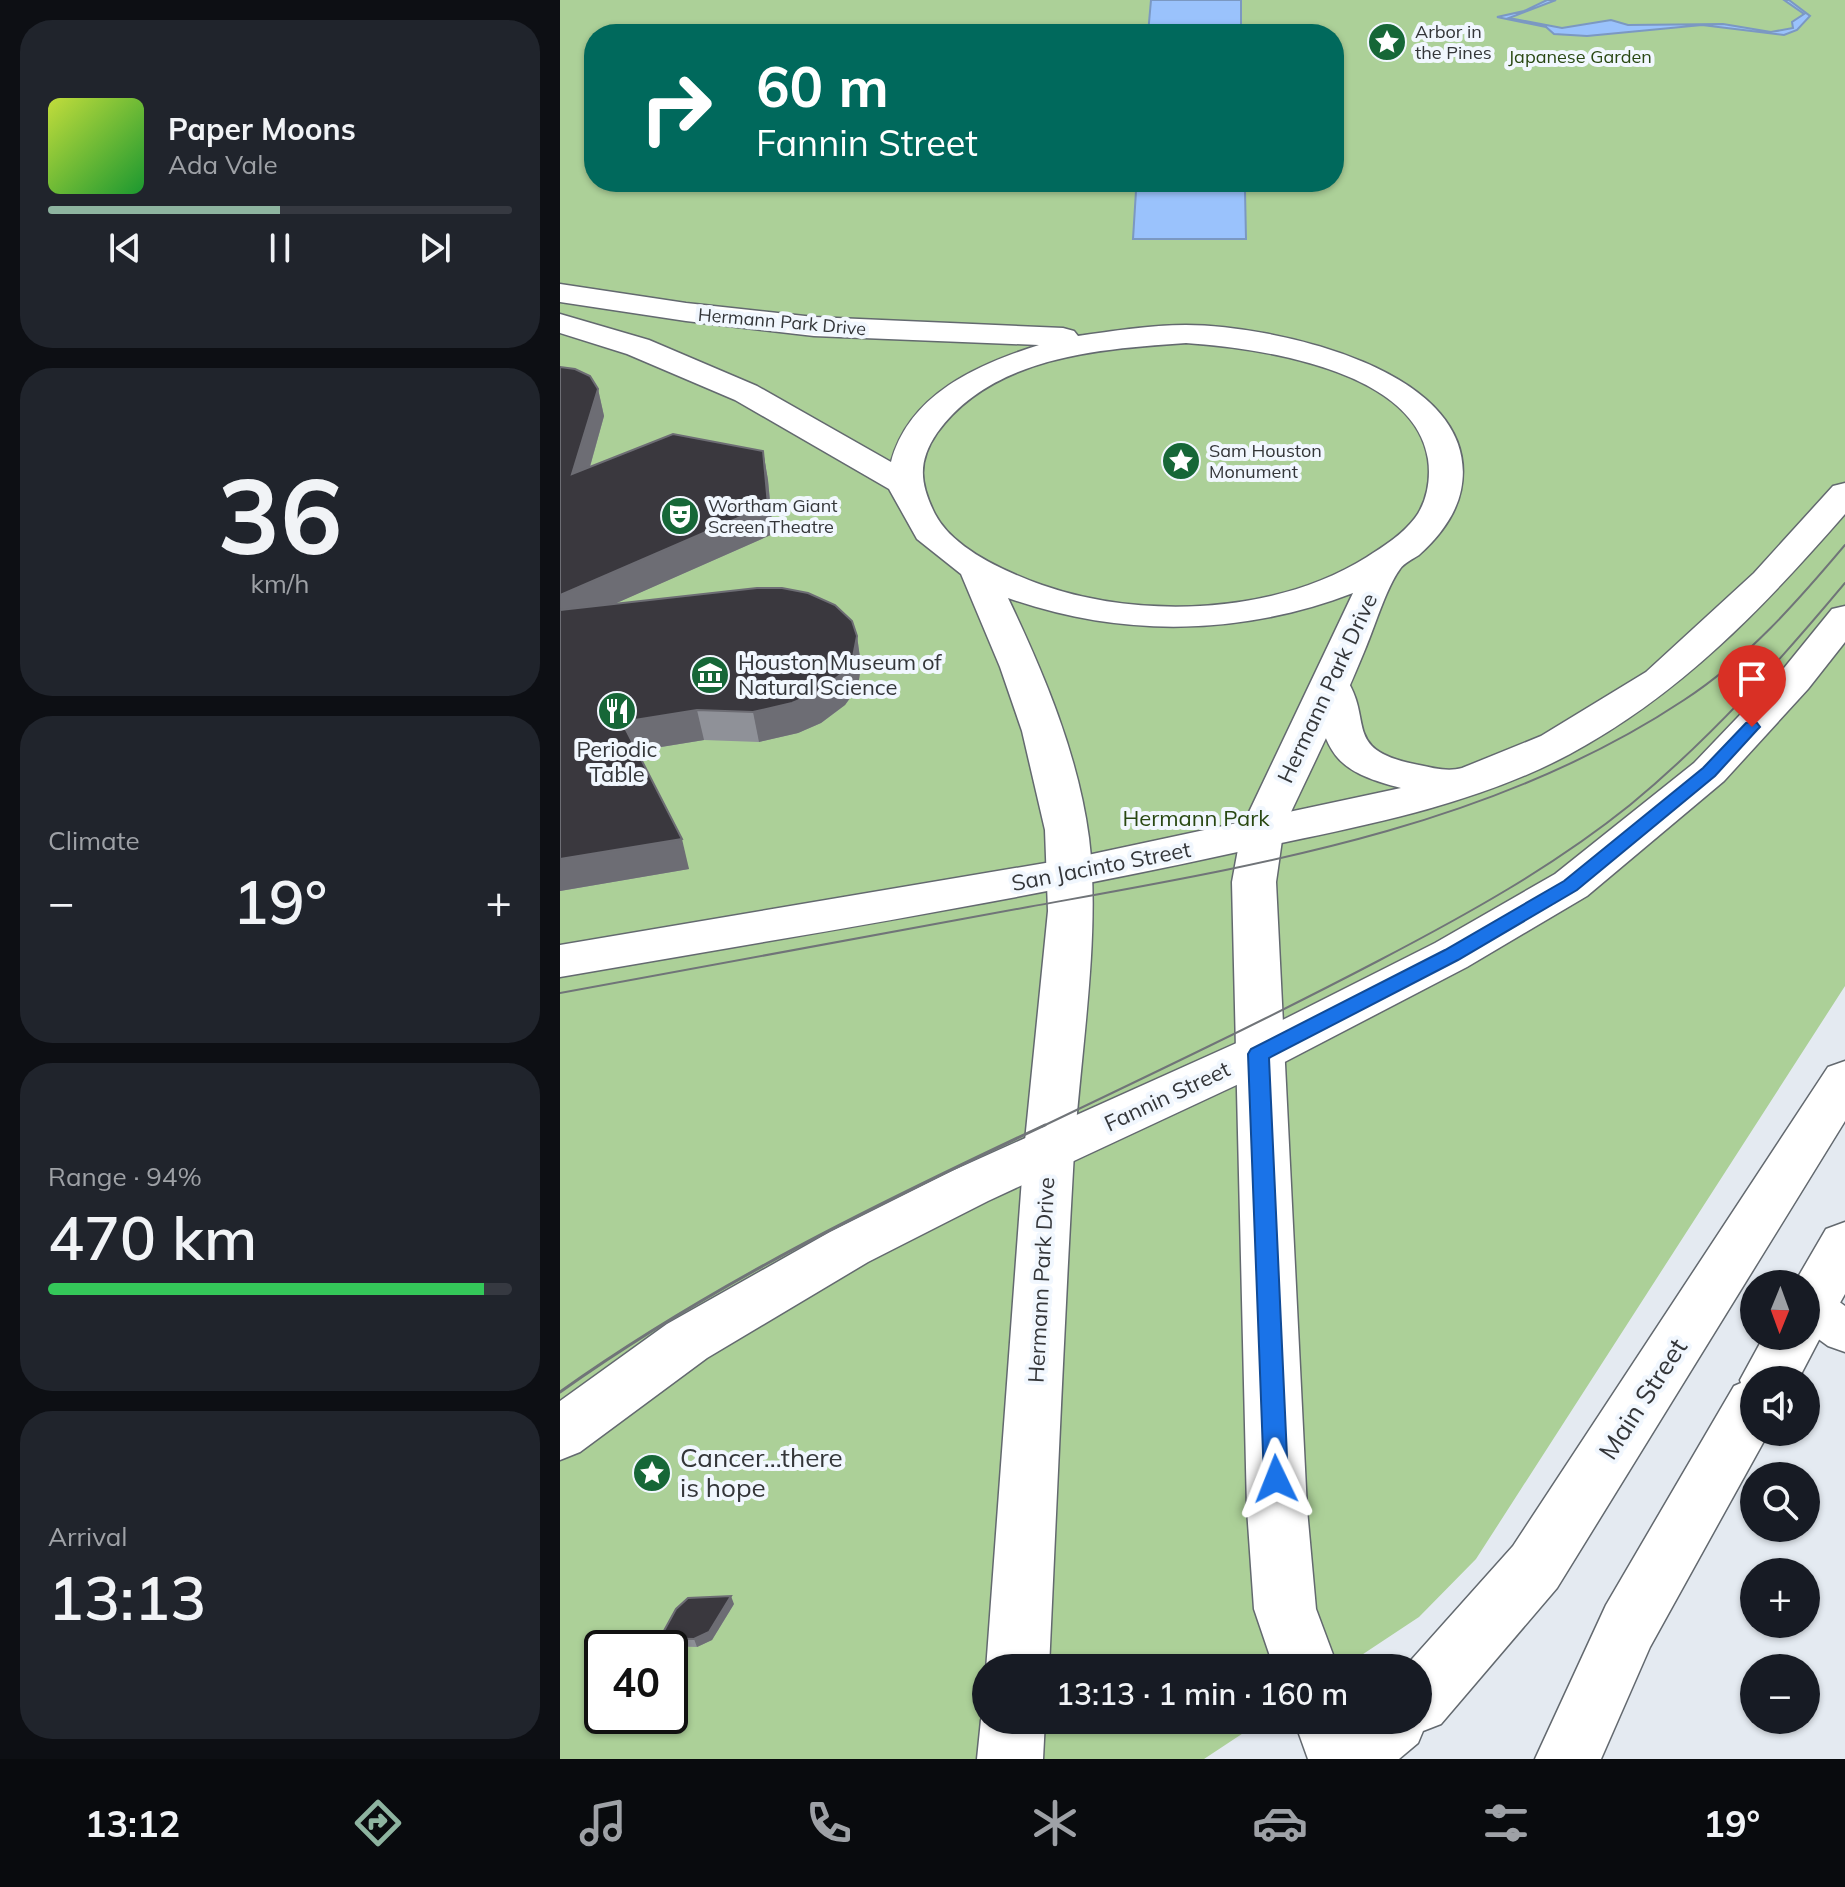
<!DOCTYPE html>
<html lang="en">
<head>
<meta charset="utf-8">
<style>
  body { margin:0; font-family:Mulish,sans-serif; background:#20242c; color:#f1f3f6; height:100vh; display:flex; flex-direction:column; font-size:30px; white-space:nowrap }
  * { box-sizing:border-box; margin:0 }
  p { font-size:26px; color:#9ea1a6 }
  .icon { flex:none; width:44px; height:44px; fill:none; stroke:currentColor; stroke-width:2; stroke-linecap:round; stroke-linejoin:round }
  .map { position:relative; flex:1; overflow:hidden }
  .panel { display:flex; flex-direction:column; gap:20px; padding:20px; background:#0d0f14; width:560px }
  .panel>* { flex:none }
  .banner { position:absolute; left:24px; top:24px; width:760px; height:168px; border-radius:32px; box-shadow:0 2px 6px #0004; background:#00695c; color:#fff; overflow:hidden }
  .needle { width:52px; rotate:181deg }
  .fabs { position:absolute; left:1180px; top:1270px; display:grid; gap:16px }
  .fabs a { display:grid; place-items:center; width:80px; height:80px; border-radius:50%; background:#171b24; box-shadow:0 2px 6px #0004; font-size:40px }
  .speed { position:absolute; left:24px; top:1630px; display:flex; gap:16px; font-size:40px; font-weight:700; text-align:center }
  .speed>* { display:grid; place-content:center; width:104px; height:104px; border-radius:50%; background:#171b24; box-shadow:0 2px 6px #0004; line-height:1 }
  .speed .limit { border:4px solid #111; border-radius:12px; background:#fff; color:#111 }
  .pin { position:absolute; display:grid; place-items:center; width:68px; height:68px; color:#fff; margin:-82px -34px; border-radius:50% 50% 50% 0; rotate:-45deg; box-shadow:0 0 8px #0007 }
  .pin .icon { rotate:45deg }
  .me { position:absolute; width:88px; margin:-44px; rotate:358deg; stroke-linejoin:round; filter:drop-shadow(0 0 6px #0008) }
  .turn { display:flex; align-items:center; gap:28px; height:168px; padding:0 40px; font-size:36px }
  .turn .icon { width:104px; height:104px; stroke-width:2.5 }
  .turn b { display:block; font-size:56px; line-height:68px }
  .big { font-size:60px; font-weight:600; line-height:1.1 }
  .panel .widget { flex:1; display:flex; flex-direction:column; justify-content:center; gap:12px; min-width:0; padding:0 28px; border-radius:32px; background:#20242c }
  .panel .dial { align-items:center; gap:0 }
  .dial b { font-size:104px; line-height:1 }
  .song { display:flex; align-items:center; gap:24px }
  .cover { width:96px; height:96px; border-radius:12px; background:linear-gradient(135deg,hsl(70 70% 55%),hsl(130 70% 35%)) }
  .played { height:8px; border-radius:4px; background:linear-gradient(90deg,#8eb4a0 50%,#363941 50%) }
  .keys { display:flex; justify-content:space-around; direction:ltr }
  .heat { display:flex; justify-content:space-between; align-items:center; font-size:44px; direction:ltr }
  .charge { height:12px; border-radius:6px; background:linear-gradient(90deg,#34c759 94%,#363941 0) }
  .trip { position:absolute; left:412px; top:1654px; width:460px; height:80px; border-radius:40px; background:#171b24; box-shadow:0 2px 6px #0004; font-weight:600; line-height:80px; text-align:center }
  .dock { display:flex; height:128px; justify-content:space-around; align-items:center; background:#090b0e; color:#9ea1a6 }
  .dock .icon { width:56px; height:56px }
  .dock .selected { color:#8eb4a0 }
  .dock b { font-size:36px; color:#f1f3f6 }
  main { display:flex; flex:1; min-height:0 }
  .map>svg:first-child { display:block }
</style>
</head>
<body>
<main>
<section class="panel">
<div class="widget">
<div class="song"><i class="cover"></i><div><b>Paper Moons</b><p>Ada Vale</p></div></div>
<div class="played"></div>
<div class="keys"><svg class="icon" aria-label="previous" viewBox="0 0 24 24"><path d="M18 5L8 12l10 7zM5 5v14"/></svg><svg class="icon" aria-label="pause" viewBox="0 0 24 24"><path d="M8 5v14M16 5v14"/></svg><svg class="icon" aria-label="next" viewBox="0 0 24 24"><path d="M6 5l10 7-10 7zM19 5v14"/></svg></div>
</div>
<div class="widget dial"><b>36</b><p>km/h</p></div>
<div class="widget"><p>Climate</p>
<div class="heat"><a>−</a><b class="big">19°</b><a>+</a></div>
</div>
<div class="widget"><p>Range · 94%</p><b class="big">470 km</b><div class="charge"></div></div>
<div class="widget"><p>Arrival</p><b class="big">13:13</b></div>
</section>
<div class="map">
<svg width="1285" height="1759" viewBox="0 0 1285 1759">
  <rect width="100%" height="100%" fill="#e4eaf1"/>
  <path fill="#acd098" fill-rule="evenodd" d="M0,0H1285V986L916,1559L859,1617L782,1668H426V1720H703L644,1759H0ZM34,34H774V182H34ZM42,1648H110V1716H42Z"/>
  <g fill="#9ac2fc" stroke="#7b98c2" stroke-width="2">
    <polygon points="591,0 681,0 681,34 588,34"/>
    <polygon points="987,0 996,0 949,18 1002,28 1051,20 1068,25 1163,24 1211,32 1233,28 1232,22 1244,14 1224,0 1229,0 1250,16 1237,30 1224,35 1142,25 1027,36 994,34 986,27 937,17 964,11"/>
    <polygon points="577,182 685,182 678,188 685,191 686,239 573,239 576,191 583,188 576,185"/>
  </g>
  <g fill="none" stroke-linecap="round" stroke-linejoin="round">
    <defs>
      <polygon id="street" points="1250,1287 1267,1293 1285,1306 1285,1352 1268,1346 1246,1330 1246,1288"/>
      <g id="secondary">
        <path d="M0,284L126,303L254,317L503,328L514,331L518,336C553,331 590,325 626,325C710,325 925,369 901,490C896,515 878,538 859,555C853,559 844,563 840,569C826,588 814,629 804,652C782,706 756,759 731,812L723,833L716,882L747,1509L756,1609L778,1668H714L694,1609L687,1509L672,882L681,833L689,812L793,593C681,636 561,638 448,598C484,674 518,754 529,838C541,936 520,1054 514,1153C504,1325 497,1496 489,1668L426,1670L464,1151L488,911L485,830L462,731L440,667L401,574L357,539L329,489L175,400L67,354L0,333V314L89,340L197,386L331,462C349,394 418,364 479,345L254,336L126,321L0,302ZM626,343C698,348 854,369 868,459C871,479 867,502 855,518C842,535 824,546 807,557C716,614 582,620 482,585C446,572 393,549 375,514C360,484 357,462 377,433C432,356 540,349 626,343Z"/>
        <polygon points="426,1707 426,1720 485,1720 483,1759 417,1759 421,1720"/>
        <polygon points="734,1720 798,1720 814,1759 748,1759"/>
      </g>
      <g id="primary">
        <path d="M1285,483V514C1203,608 1121,694 1010,754C907,809 786,829 673,853C450,902 225,938 0,977V945L509,859L841,788C770,770 767,752 751,685L757,677L771,673L785,677C815,721 780,750 859,765C873,768 888,772 902,768L981,736L1086,672L1194,573L1273,486Z"/>
        <polygon points="1285,606 1285,642 1248,689 1164,781 1027,896 907,967 715,1067 428,1201 308,1262 147,1358 20,1452 0,1460 0,1401 107,1324 270,1232 392,1171 681,1041 875,943 995,874 1134,763 1220,673 1272,609"/>
        <polygon points="1285,1061 1285,1121 997,1588 881,1724 863,1731 858,1743 839,1759 754,1759 764,1736 783,1720 858,1720 858,1668 844,1668 953,1546 1268,1067"/>
        <polygon points="1285,1222 1285,1294 1265,1329 1259,1332 1261,1336 1238,1380 1194,1380 1194,1432 1209,1432 1090,1647 1041,1759 975,1759 1046,1605 1174,1386 1181,1383 1180,1380 1204,1336 1246,1336 1246,1284 1234,1284 1266,1229"/>
      </g>
    </defs>
    <use href="#street" stroke="#63696f" stroke-width="3"/>
    <use href="#secondary" stroke="#63696f" stroke-width="3"/>
    <use href="#primary" stroke="#63696f" stroke-width="3"/>
    <use href="#street" fill="#fff" fill-rule="evenodd"/>
    <use href="#secondary" fill="#fff" fill-rule="evenodd"/>
    <use href="#primary" fill="#fff" fill-rule="evenodd"/>
    <g stroke="#707478" stroke-width="2">
      <path d="M0,993C156,964 312,935 468,907C693,866 930,829 1124,700C1187,659 1237,602 1285,545"/>
      <path d="M481,1127C594,1073 707,1019 818,961C906,915 993,867 1070,805C1150,739 1219,662 1285,583"/>
    </g>
    <path stroke="#707478" stroke-width="3" d="M0,1392C152,1284 317,1204 485,1125"/>
  </g>
  <g fill="#8f9198">
    <polygon points="0,367 38,389 44,416 30,467 203,451 208,480 213,534 54,604 297,636 301,665 298,687 285,705 261,723 238,733 199,742 144,740 77,751 129,869 0,891"/>
    <polygon points="174,1604 152,1640 137,1647 104,1646 100,1638"/>
  </g>
  <g fill="#6d6d74">
    <polygon points="38,389 44,416 20,502 12,474"/>
    <polygon points="203,451 208,480 213,534 0,628 0,595"/>
    <polygon points="297,636 301,665 298,687 285,705 261,723 238,733 199,742 193,712"/>
    <polygon points="137,710 144,740 70,752 62,722"/>
    <polygon points="122,839 129,869 0,891 0,859"/>
    <polygon points="171,1596 174,1604 152,1640 137,1647 134,1639"/>
  </g>
  <g fill="#3a383e" stroke="#6d6d74" stroke-width="2">
    <polygon points="0,367 15,369 30,376 38,389 12,474 113,434 203,451 208,505 0,595"/>
    <polygon points="197,588 222,588 248,593 275,605 292,621 297,636 293,657 280,675 256,693 232,703 193,712 137,710 62,722 122,839 0,859 0,610"/>
    <polygon points="171,1596 149,1632 134,1639 100,1638 116,1609 128,1598"/>
  </g>
  <polygon fill="#1a73e8" stroke="#114b97" stroke-width="2" points="1192,722 1197,723 1200,727 1197,730 1155,776 1017,890 898,960 709,1058 728,1479 725,1487 716,1490 708,1487 704,1479 688,1054 691,1049 885,950 1004,881 1143,768 1186,723"/>
  <defs>
    <symbol id="sight-disc" viewBox="-11 -11 22 22"><circle r="9.5" fill="#166737" stroke="#f1f7fe"/><path d="M0-6L1.8-2.2L6-1.7L2.9 1.2L3.7 5.4L0 3.3L-3.7 5.4L-2.9 1.2L-6-1.7L-1.8-2.2Z" fill="#fff"/></symbol>
    <symbol id="theatre-disc" viewBox="-11 -11 22 22"><circle r="9.5" fill="#166737" stroke="#f1f7fe"/><path d="M-5-5.5Q0-4 5-5.5V0Q5 5 0 6Q-5 5-5 0ZM-3.3-2.5H-1v1.5H-3.3ZM1-2.5H3.3v1.5H1ZM-2.8 1Q0 5.5 2.8 1Z" fill="#fff"/></symbol>
    <symbol id="museum-disc" viewBox="-11 -11 22 22"><circle r="9.5" fill="#166737" stroke="#f1f7fe"/><path d="M0-6L6-3V-2H-6V-3ZM-5-1h2V3h-2ZM-1-1h2V3h-2ZM3-1h2V3H3ZM-6 4H6V6H-6Z" fill="#fff"/></symbol>
    <symbol id="restaurant-disc" viewBox="-11 -11 22 22"><circle r="9.5" fill="#166737" stroke="#f1f7fe"/><path d="M-5-6h1v4h1v-4h1v4h1v-4h1v5L-1.5 .5V6h-2V.5L-5-1ZM5-6V6H3V1.5H1.5Q1.5-4 5-6Z" fill="#fff"/></symbol>
  </defs>
  <g fill-rule="evenodd">
    <use href="#sight-disc" x="805" y="20" width="44" height="44"/>
    <use href="#sight-disc" x="599" y="439" width="44" height="44"/>
    <use href="#theatre-disc" x="98" y="494" width="44" height="44"/>
    <use href="#museum-disc" x="128" y="653" width="44" height="44"/>
    <use href="#restaurant-disc" x="35" y="689" width="44" height="44"/>
    <use href="#sight-disc" x="70" y="1451" width="44" height="44"/>
  </g>
  <g text-anchor="middle" stroke-width="8" stroke-linejoin="round" paint-order="stroke">
    <g font-size="18" fill="#343639" stroke="#f1f7fe" text-anchor="start">
      <text x="855" y="38">Arbor in<tspan x="855" dy="21">the Pines</tspan></text>
      <text x="649" y="457">Sam Houston<tspan x="649" dy="21">Monument</tspan></text>
      <text x="148" y="512">Wortham Giant<tspan x="148" dy="21">Screen Theatre</tspan></text>
    </g>
    <g font-size="18" fill="#294812" stroke="#f1f7fe">
      <text x="1020" y="63">Japanese Garden</text>
    </g>
    <g font-size="18" fill="#343639" stroke="#f1f7fe">
      <text transform="translate(222 322) rotate(5)" y="6">Hermann Park Drive</text>
    </g>
    <g font-size="22" fill="#343639" stroke="#f1f7fe" text-anchor="start">
      <text x="178" y="670">Houston Museum of<tspan x="178" dy="25">Natural Science</tspan></text>
      <text x="57" y="757" text-anchor="middle">Periodic<tspan x="57" dy="25">Table</tspan></text>
    </g>
    <g font-size="22" fill="#343639" stroke="#f1f7fe">
      <text transform="translate(767 688) rotate(-65)" y="8">Hermann Park Drive</text>
      <text transform="translate(541 866) rotate(-11)" y="8">San Jacinto Street</text>
      <text transform="translate(607 1096) rotate(-25)" y="8">Fannin Street</text>
      <text transform="translate(481 1280) rotate(-87)" y="8">Hermann Park Drive</text>
    </g>
    <g font-size="22" fill="#294812" stroke="#f1f7fe">
      <text x="636" y="826">Hermann Park</text>
    </g>
    <g font-size="26" fill="#343639" stroke="#f1f7fe">
      <text transform="translate(1083 1399) rotate(-57)" y="9">Main Street</text>
    </g>
    <g font-size="26" fill="#343639" stroke="#f1f7fe" text-anchor="start">
      <text x="120" y="1467">Cancer...there<tspan x="120" dy="30">is hope</tspan></text>
    </g>
  </g>
</svg>
<div class="fabs">
<a><svg class="needle" viewBox="-14 -14 28 28"><path d="M0-13l5 13h-10z" fill="#e53935"/><path d="M0 13l5-13h-10z" fill="#9ea1a6"/></svg></a>
<a><svg class="icon" aria-label="sound" viewBox="0 0 24 24"><path d="M4 9h4l5-4v14l-5-4H4zM17 9q2 3 0 6"/></svg></a>
<a><svg class="icon" aria-label="search" viewBox="0 0 24 24"><circle cx="10" cy="10" r="6"/><path d="M15 15l6 6"/></svg></a>
<a>+</a>
<a>−</a>
</div>
<div class="speed"><div class="limit">40</div></div>
<div class="pin" style="left:1192px;top:727px;background:#d93025"><svg class="icon" aria-label="arrive" viewBox="0 0 24 24"><path d="M6 21V4h12l-3 4 3 4H6"/></svg></div>
<svg class="me" style="left:716px;top:1479px" viewBox="-20 -20 40 40"><path d="M0-17L14 15 0 8-14 15z" fill="#1a73e8" stroke="#fff" stroke-width="4"/></svg>
<div class="trip">13:13 · 1 min · 160 m</div>
<div class="banner">
<div class="turn"><svg class="icon" aria-label="right" viewBox="0 0 24 24"><path d="M7 20v-9h11M14 6l5 5-5 5"/></svg><div><b>60 m</b>Fannin Street</div></div>
</div>
</div>
</main>
<nav class="dock">
<b>13:12</b>
<svg class="icon selected" aria-label="directions" viewBox="0 0 24 24"><path d="M12 3l9 9-9 9-9-9zM9 14v-3h6M13 9l2 2-2 2"/></svg>
<svg class="icon" aria-label="music" viewBox="0 0 24 24"><path d="M9 18V5l10-2v13"/><circle cx="6" cy="18" r="3"/><circle cx="16" cy="16" r="3"/></svg>
<svg class="icon" aria-label="phone" viewBox="0 0 24 24"><path d="M5 4h4l2 5-3 2q2 4 5 5l2-3 5 2v4C11 20 4 13 5 4z"/></svg>
<svg class="icon" aria-label="climate" viewBox="0 0 24 24"><path d="M12 3v18M4 7l16 10M4 17L20 7"/></svg>
<svg class="icon" aria-label="car" viewBox="0 0 24 24"><path d="M5 17H2v-5l4-1 3-4h7l3 4 3 1v5h-3M9 17h6M6 11h13"/><circle cx="7" cy="17" r="2"/><circle cx="17" cy="17" r="2"/></svg>
<svg class="icon" aria-label="filters" viewBox="0 0 24 24"><path d="M4 7h16M4 17h16"/><circle cx="9" cy="7" r="2"/><circle cx="15" cy="17" r="2"/></svg>
<b>19°</b>
</nav>
</body>
</html>
